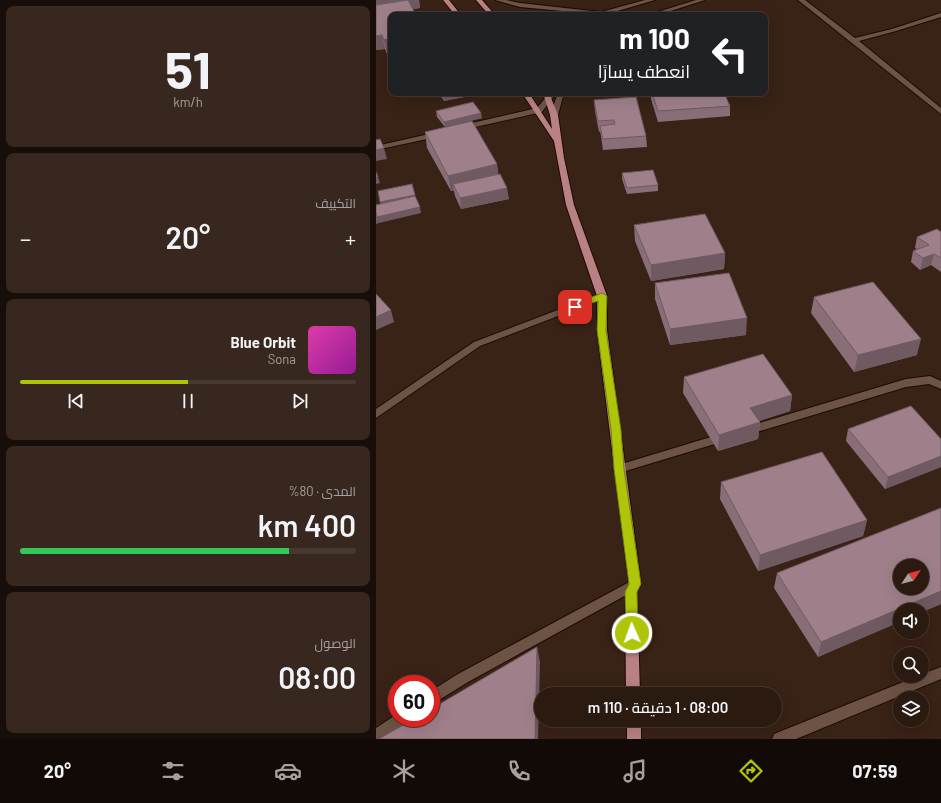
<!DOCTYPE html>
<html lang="ar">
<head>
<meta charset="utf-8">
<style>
  body { margin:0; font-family:Barlow,Cairo,sans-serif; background:#37271e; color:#f1f3f6; direction:rtl; height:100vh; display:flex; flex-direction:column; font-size:15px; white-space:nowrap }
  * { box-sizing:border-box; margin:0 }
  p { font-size:13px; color:#a6a19f }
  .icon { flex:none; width:22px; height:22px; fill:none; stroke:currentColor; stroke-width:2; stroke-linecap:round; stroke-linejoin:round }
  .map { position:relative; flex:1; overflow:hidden; direction:ltr }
  .details { display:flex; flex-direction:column; gap:6px; padding:6px; background:#180e09; width:376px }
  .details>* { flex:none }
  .top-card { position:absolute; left:12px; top:12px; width:380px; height:84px; border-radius:8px; box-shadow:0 4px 16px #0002,0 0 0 1px #473830; direction:rtl; background:#202124; color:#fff; overflow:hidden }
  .needle { width:26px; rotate:55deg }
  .tools { position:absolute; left:517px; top:559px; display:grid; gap:8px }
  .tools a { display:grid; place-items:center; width:36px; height:36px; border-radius:50%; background:#2b1a10; box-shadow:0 4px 16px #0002,0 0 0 1px #473830; font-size:20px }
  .speed { position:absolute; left:12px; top:675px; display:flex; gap:8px; font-size:20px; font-weight:700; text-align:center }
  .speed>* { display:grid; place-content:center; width:52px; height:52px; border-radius:50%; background:#2b1a10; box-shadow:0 4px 16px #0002,0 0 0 1px #473830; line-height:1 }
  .speed .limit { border:6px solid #d22; background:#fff; color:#111 }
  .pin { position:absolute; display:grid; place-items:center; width:34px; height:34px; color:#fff; margin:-17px; border-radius:8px; box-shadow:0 2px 6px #0006 }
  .me { position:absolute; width:44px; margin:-22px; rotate:358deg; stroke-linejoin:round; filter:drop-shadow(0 0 3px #0008) }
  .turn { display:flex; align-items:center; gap:14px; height:84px; padding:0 12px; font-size:18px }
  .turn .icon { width:52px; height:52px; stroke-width:2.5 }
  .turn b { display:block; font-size:28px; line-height:34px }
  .big { font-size:30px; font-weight:600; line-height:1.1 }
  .details .card { flex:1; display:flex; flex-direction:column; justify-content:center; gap:6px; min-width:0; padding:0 14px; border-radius:8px; background:#37271e }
  .details .dial { align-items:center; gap:0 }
  .dial b { font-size:52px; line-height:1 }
  .song { display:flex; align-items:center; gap:12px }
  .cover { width:48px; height:48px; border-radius:6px; background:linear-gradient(135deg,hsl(320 70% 55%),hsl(300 70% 35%)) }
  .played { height:4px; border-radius:2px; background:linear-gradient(90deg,#aec509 50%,#473830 50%) }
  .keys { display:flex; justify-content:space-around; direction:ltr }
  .heat { display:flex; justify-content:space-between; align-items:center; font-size:22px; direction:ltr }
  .charge { height:6px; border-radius:3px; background:linear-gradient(90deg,#34c759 80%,#473830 0) }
  .trip { position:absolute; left:158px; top:687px; width:248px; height:40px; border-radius:20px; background:#2b1a10; box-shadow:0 4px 16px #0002,0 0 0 1px #473830; font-weight:600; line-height:40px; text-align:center; direction:rtl }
  .dock { display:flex; height:64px; justify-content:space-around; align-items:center; background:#110a06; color:#a6a19f }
  .dock .icon { width:28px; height:28px }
  .dock .current { color:#aec509 }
  .dock b { font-size:18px; color:#f1f3f6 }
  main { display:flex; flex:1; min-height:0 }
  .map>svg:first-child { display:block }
</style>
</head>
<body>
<main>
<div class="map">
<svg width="565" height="739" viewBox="0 0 565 739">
  <rect width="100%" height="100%" fill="#392216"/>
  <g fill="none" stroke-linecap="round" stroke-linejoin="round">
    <defs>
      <g id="minor">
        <polygon points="119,0 130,0 144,3 225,12 269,0 279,0 228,15 144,7"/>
        <polygon points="320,0 329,0 282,15 272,15"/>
        <polygon points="422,0 429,0 479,38 516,29 565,13 565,17 520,31 483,41 565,108 565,114"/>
        <polygon points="182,93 188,93 182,115 178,117 174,115"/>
        <polygon points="173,95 177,97 166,112 86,130 82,128 83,126 161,108 171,96"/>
        <polygon points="62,132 65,132 65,136 0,150 0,146"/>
        <polygon points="226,293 229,294 231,296 229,298 104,346 0,418 0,409 98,342"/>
        <polygon points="554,376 565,381 565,389 553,384 530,387 371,435 367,434 366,431 367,428 530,379"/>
        <polygon points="348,433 352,434 353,437 352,440 243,473 239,472 237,469 239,466"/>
        <polygon points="259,579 263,580 265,584 263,588 92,682 55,705 55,691 82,674"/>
        <polygon points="565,667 565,679 420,739 396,739 398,734 542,676 546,676 546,674"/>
        <polygon points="21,714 21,718 34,718 32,723 8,739 0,739 0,728"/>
      </g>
      <g id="major">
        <polygon points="67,0 73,0 85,15 79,15"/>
        <polygon points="100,0 106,0 119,15 113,15"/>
        <polygon points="146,93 153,93 176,129 174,115 167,93 173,93 182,115 188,158 198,205 231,296 231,330 265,584 261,592 264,694 250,694 249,592 253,584 221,330 221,296 190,205 178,141"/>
        <rect x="251" y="720" width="14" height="19"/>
      </g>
    </defs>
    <use href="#minor" stroke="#1f0b02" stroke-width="2"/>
    <use href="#major" stroke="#1f0b02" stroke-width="2"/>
    <use href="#minor" fill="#6d5346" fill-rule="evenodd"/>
    <use href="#major" fill="#b98184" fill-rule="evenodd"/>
  </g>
  <g fill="#896e77">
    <polygon points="0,0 43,0 44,8 37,9 15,15 11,54 9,49 0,50"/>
    <polygon points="63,93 88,93 88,97 68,101"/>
    <polygon points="275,93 348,93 354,106 354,116 282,122 275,99"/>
    <polygon points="218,100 270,136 271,147 227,150 225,136 224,131 223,132 219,111"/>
    <polygon points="60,111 106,118 69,127 61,117"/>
    <polygon points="49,132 121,164 122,175 133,199 85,209 79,196 78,191 75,191 51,148"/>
    <polygon points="246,173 282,185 282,191 251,194 246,179"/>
    <polygon points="258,225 349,253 348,269 275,281 259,241"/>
    <polygon points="565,232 565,272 555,265 544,270 535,262 537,251 541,249 539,248 541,237"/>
    <polygon points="279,283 370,335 294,345 279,299"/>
    <polygon points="438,297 541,355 478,372 435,313"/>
    <polygon points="308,377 416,395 414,411 383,421 384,422 382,439 342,451 307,393"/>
    <polygon points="472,429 565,439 565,467 509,489 470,441"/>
    <polygon points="345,482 491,520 487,536 382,571 344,499"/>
    <polygon points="565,508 565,604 546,612 546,610 442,657 398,588 401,573"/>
  </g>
  <g fill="#6f5a61">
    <polygon points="0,0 43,0 44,8 0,14"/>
    <polygon points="6,35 9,49 0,50 0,36"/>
    <polygon points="15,38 15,53 11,54 8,40"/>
    <polygon points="66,93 88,93 88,97 68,101"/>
    <polygon points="105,113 106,118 69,127 68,122"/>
    <polygon points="8,148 11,159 0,161 0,150"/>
    <polygon points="121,164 123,180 77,184 78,191 75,191 72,176"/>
    <polygon points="2,177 4,183 0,184 0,178"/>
    <polygon points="131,188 133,199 85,209 84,198"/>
    <polygon points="39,195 40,201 6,208 4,202"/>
    <polygon points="44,207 45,213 3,223 1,217"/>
    <polygon points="0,212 3,223 0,224"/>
    <polygon points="349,253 348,269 275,281 275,265"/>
    <polygon points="558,254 555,265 544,270 547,258"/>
    <polygon points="15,310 18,322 0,330 0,317"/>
    <polygon points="371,318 370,335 294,345 294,329"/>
    <polygon points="545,339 541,355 478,372 482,355"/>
    <polygon points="416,395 414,411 373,424 374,408"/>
    <polygon points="384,422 382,439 342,451 343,435"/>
    <polygon points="565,456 565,467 509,489 512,477"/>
    <polygon points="491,520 487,536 382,571 384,555"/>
    <polygon points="565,591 565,604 546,612 546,610 524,610 524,622 442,657 445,642"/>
    <polygon points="161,647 164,662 162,739 159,739"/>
  </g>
  <g fill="#9f808a" stroke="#6f5a61" fill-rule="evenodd">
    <polygon points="32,0 40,15 15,15 15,38 8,40 6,35 0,36 0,5"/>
    <polygon points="276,93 348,93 354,106 282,111"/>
    <polygon points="260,97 270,136 227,139 224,126 239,124 238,120 222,121 218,100"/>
    <polygon points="97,102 105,113 68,122 60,111"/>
    <polygon points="96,121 121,164 72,176 49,132"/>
    <polygon points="4,139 8,148 0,150 0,140"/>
    <polygon points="277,170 282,185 251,188 246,173"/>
    <polygon points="0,172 2,177 0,178"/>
    <polygon points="124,174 131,188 84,198 77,184"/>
    <polygon points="36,184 39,195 4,202 2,191"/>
    <polygon points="39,196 44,207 1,217 0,212 0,205"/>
    <polygon points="329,214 349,253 275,265 258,225"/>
    <polygon points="561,229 565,232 565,258 558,254 547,258 537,251 553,245 541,237"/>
    <polygon points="353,273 371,318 294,329 279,283"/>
    <polygon points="497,282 545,339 482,355 438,297"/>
    <polygon points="0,294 15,310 0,317"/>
    <polygon points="387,354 416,395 374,408 384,422 343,435 308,377"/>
    <polygon points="535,406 565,439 565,456 512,477 472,429"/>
    <polygon points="446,452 491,520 384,555 345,482"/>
    <path d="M565,508V591L445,642L401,573ZM524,566H546V588H524Z"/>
    <polygon points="161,647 159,739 3,739 39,718 55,718 55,709"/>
  </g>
  <polygon fill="#aec509" stroke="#718006" points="226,293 231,296 230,330 245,430 248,469 265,584 261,592 262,633 260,637 256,638 252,637 250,633 249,592 253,584 238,469 235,430 221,330 222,301 199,309 194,307 196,305"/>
</svg>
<div class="tools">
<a><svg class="needle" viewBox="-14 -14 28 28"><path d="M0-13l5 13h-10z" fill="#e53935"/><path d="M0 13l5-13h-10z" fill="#a6a19f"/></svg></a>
<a><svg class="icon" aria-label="sound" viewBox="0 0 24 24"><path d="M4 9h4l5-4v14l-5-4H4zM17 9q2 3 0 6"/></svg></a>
<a><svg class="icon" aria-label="search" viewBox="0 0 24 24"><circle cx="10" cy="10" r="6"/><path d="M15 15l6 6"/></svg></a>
<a><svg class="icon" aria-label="layers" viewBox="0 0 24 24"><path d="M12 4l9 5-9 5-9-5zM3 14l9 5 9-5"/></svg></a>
</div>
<div class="speed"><div class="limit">60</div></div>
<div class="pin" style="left:199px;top:307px;background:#d93025"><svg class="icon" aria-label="arrive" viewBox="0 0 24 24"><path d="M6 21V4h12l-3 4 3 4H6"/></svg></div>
<svg class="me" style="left:256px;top:633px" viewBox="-20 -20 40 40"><circle r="17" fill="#aec509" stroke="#fff" stroke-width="3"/><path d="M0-11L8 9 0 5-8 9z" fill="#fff"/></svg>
<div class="trip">08:00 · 1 دقيقة · 110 m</div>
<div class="top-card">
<div class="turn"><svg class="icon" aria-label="left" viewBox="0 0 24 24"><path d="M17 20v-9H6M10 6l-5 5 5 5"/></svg><div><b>100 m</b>انعطف يسارًا</div></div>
</div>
</div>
<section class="details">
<div class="card dial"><b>51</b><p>km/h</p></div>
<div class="card"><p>التكييف</p>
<div class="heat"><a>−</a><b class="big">20°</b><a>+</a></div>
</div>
<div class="card">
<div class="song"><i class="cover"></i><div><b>Blue Orbit</b><p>Sona</p></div></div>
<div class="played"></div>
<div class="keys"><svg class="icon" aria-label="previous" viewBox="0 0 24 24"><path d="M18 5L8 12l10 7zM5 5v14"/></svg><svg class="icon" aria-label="pause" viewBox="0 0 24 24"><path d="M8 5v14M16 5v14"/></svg><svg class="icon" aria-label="next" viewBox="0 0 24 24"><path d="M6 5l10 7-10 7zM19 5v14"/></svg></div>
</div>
<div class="card"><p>المدى · 80%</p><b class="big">400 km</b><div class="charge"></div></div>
<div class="card"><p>الوصول</p><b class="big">08:00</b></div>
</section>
</main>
<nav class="dock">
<b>07:59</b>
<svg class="icon current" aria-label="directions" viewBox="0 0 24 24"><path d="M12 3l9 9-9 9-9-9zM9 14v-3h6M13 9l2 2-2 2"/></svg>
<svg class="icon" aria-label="music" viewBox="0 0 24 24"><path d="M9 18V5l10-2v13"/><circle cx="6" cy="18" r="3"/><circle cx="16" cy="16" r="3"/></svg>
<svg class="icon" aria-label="phone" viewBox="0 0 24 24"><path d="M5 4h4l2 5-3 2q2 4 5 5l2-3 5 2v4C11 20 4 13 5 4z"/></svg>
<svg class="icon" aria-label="climate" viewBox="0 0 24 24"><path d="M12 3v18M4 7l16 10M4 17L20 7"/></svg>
<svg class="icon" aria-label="car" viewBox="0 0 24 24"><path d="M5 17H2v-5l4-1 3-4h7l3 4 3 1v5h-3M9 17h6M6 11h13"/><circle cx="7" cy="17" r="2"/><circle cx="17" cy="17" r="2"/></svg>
<svg class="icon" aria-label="filters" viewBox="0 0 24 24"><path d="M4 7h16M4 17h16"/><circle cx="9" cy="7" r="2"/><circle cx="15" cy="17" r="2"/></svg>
<b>20°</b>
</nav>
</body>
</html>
